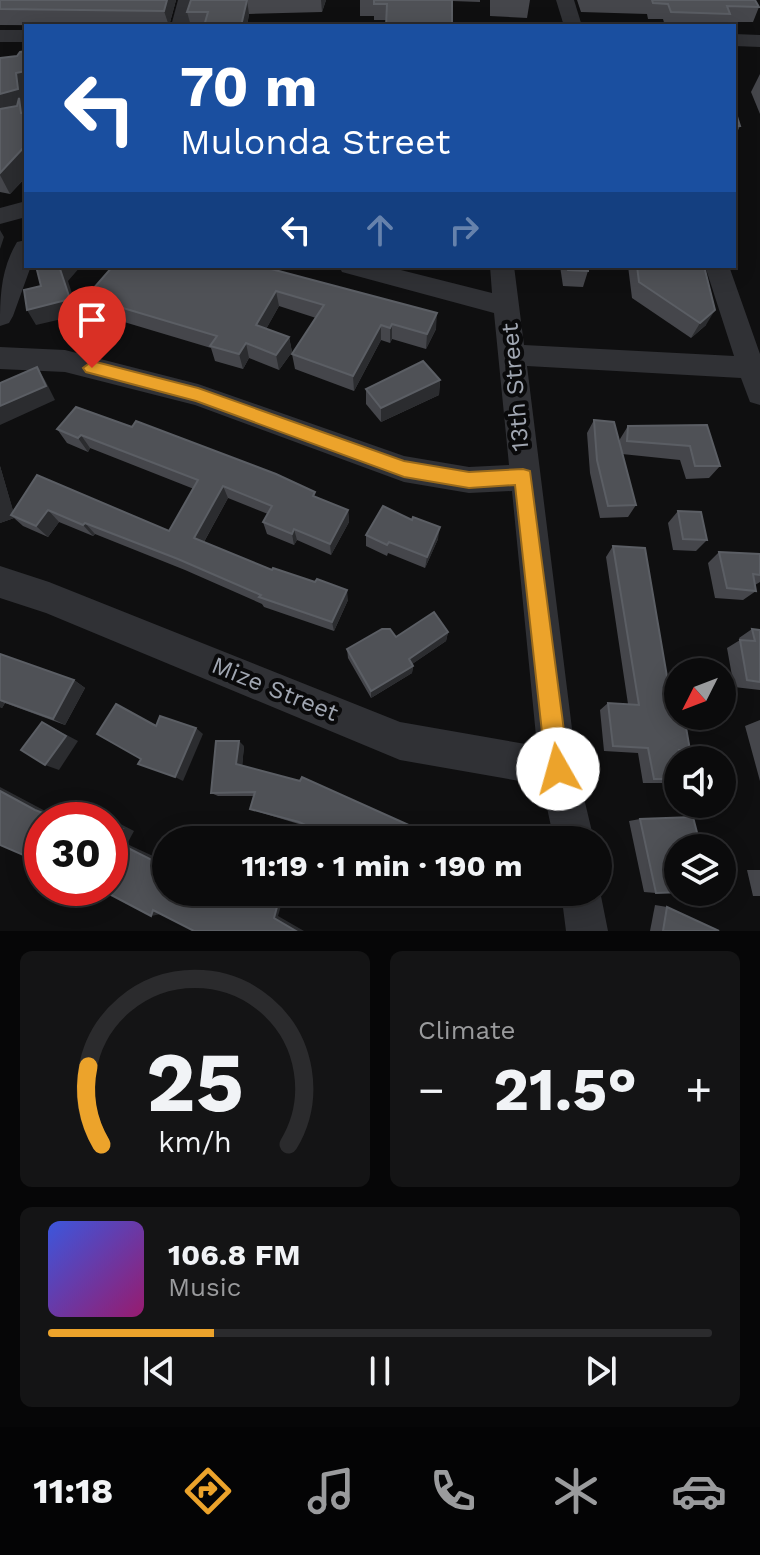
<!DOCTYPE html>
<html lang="en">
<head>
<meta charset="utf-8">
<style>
  body { margin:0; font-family:"Work Sans",sans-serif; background:#141415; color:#f1f3f6; height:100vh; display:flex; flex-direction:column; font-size:30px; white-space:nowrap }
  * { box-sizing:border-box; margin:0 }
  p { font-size:26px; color:#9a9b9d }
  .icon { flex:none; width:44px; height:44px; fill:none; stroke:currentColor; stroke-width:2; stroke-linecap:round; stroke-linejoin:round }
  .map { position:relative; height:931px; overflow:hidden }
  .sheet { display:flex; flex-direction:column; gap:20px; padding:20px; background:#060607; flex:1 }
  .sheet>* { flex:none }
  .banner { position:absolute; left:24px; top:24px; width:712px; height:244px; border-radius:0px; box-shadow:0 4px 20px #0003,0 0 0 2px #2b2b2d; background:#1a4fa0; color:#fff; overflow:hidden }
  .needle { width:52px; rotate:228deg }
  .buttons { position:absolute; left:664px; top:658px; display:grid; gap:16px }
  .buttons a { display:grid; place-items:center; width:72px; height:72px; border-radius:50%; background:#0b0b0c; box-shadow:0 4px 20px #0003,0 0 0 2px #2b2b2d; font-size:40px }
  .speed { position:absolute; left:24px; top:802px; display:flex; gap:16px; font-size:40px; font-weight:700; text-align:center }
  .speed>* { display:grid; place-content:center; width:104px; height:104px; border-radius:50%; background:#0b0b0c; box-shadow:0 4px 20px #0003,0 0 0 2px #2b2b2d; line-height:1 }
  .speed .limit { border:12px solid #d22; background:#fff; color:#111 }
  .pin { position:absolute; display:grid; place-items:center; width:68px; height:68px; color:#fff; margin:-82px -34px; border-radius:50% 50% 50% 0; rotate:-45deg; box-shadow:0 0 8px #0007 }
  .pin .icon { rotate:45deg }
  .me { position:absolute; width:88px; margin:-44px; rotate:353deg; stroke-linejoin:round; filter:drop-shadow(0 0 6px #0008) }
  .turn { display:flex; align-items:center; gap:28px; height:168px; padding:0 24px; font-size:36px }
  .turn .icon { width:104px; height:104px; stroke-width:2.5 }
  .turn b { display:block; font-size:56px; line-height:68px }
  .lanes { display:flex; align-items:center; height:76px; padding:0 24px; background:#0003; justify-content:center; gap:40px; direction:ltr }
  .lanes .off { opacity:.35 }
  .big { font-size:60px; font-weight:700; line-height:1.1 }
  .sheet .widget { flex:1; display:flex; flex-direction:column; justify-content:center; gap:12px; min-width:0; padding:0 28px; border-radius:12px; background:#141415 }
  .sheet .dial { align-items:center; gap:0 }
  .dial svg { height:208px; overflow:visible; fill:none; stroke:#2b2b2d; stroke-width:7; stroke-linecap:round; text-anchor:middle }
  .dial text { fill:#f1f3f6; stroke:none }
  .song { display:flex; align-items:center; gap:24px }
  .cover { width:96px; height:96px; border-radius:12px; background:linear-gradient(135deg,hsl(230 70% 55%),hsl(320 70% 35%)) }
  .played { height:8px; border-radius:4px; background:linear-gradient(90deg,#eca32b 25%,#2b2b2d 25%) }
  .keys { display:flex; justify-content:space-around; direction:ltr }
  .heat { display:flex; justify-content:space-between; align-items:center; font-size:44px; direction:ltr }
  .sheet .tiles { flex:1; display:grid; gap:20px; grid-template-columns:1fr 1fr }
  .widget:last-child { grid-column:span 2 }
  .trip { position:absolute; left:152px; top:826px; width:460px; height:80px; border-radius:40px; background:#0b0b0c; box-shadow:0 4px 20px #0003,0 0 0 2px #2b2b2d; font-weight:700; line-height:80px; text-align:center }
  .tab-bar { display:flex; height:128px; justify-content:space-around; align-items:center; background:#040405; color:#9a9b9d }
  .tab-bar .icon { width:56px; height:56px }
  .tab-bar .current { color:#eca32b }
  .tab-bar b { font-size:36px; color:#f1f3f6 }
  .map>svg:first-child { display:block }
</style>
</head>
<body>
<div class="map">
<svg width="760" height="931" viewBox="0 0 760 931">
  <rect width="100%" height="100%" fill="#0f0f10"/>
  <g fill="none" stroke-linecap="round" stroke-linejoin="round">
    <g fill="#303135" fill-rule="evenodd">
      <polygon points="178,0 196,0 189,26 171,26"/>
      <polygon points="556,0 574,0 582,26 564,26"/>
      <rect x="0" y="30" width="26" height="12"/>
      <polygon points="734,34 760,35 760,47 734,46"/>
      <polygon points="26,201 26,217 0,224 0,208"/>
      <path d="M26,240V266H31L13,316L9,323L0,326C0,295 1,269 17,242Z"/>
      <polygon points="339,266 385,266 492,293 490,266 514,266 524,345 734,356 705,266 729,266 760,354 760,405 750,402 741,378 527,366 577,769 594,840 554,840 542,785 400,760 46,613 0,598 0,566 49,582 400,722 537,746 512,491 469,493 404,482 195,405 65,372 0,369 0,347 65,350 198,384 404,456 469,467 509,465 494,313 342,272"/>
      <polygon points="598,881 608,931 566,931 561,892 598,892"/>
    </g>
  </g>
  <g fill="#45464b">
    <polygon points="0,0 176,0 169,26 0,25"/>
    <polygon points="191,0 326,0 322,12 249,14 247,26 191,26 187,12"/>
    <polygon points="360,0 480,0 480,2 452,1 386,20 374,20 374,16 360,16"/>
    <polygon points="490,0 530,0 527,18 490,16"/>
    <polygon points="577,0 755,0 759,7 753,22 726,22 724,26 665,26 663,19 648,19 647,14 581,12"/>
    <polygon points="17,56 26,98 26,177 10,194 0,192 0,58"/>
    <polygon points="760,74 760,114 751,92"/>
    <polygon points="734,107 740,126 734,139"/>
    <polygon points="260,266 436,329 426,349 392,339 390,343 381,340 354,391 295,369 292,354 316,318 279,306 266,329 289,337 292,352 279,370 249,358 243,369 215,361 211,348 94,313 86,297"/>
    <polygon points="560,266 588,266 588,271 583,287 563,286"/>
    <polygon points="628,266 704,266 706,325 691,338 632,298"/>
    <polygon points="440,380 439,395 381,422 366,404 366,389"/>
    <polygon points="594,420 620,445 620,439 628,426 707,425 720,466 709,478 686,479 680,460 622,454 636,505 628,517 600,518 590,473 587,433"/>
    <polygon points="57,429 316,497 348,510 349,522 331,555 297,540 294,545 267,534 263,522 268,514 228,498 204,542 348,600 334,631 264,607 262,604 185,570 95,534 93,536 59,522 48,537 23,526 14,518 0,523 0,466 13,511 37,475 169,531 194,489 90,448 88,452 67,443"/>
    <polygon points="678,511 707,540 696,551 673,550 668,523"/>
    <polygon points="412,520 438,539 425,568 388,553 387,556 366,546 366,535"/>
    <polygon points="613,546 672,706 690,750 680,754 678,760 678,781 673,783 643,783 638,753 604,751 600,710 608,703 628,704 606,557"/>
    <polygon points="719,552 760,554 760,582 755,585 756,591 743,600 715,598 708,563"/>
    <polygon points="752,629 760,630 760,690 734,687 727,648 740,640 739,638"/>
    <polygon points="448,632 446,641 412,664 413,666 412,673 371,698 348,658 347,649 396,637"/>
    <polygon points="0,654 74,680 85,688 65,725 5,703 2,708 0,707"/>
    <polygon points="760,720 760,781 745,726"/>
    <polygon points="244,746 242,766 302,825 256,811 250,809 254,796 218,796 211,793"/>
    <polygon points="640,819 656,893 644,892 629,821"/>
    <polygon points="747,870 760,870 760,896 753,896"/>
    <polygon points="655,905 667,907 719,931 650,931"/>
  </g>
  <g fill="#2b2c2f">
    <polygon points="167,0 176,0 169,26 164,11"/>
    <polygon points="247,0 249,14 247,26 241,26"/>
    <polygon points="321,0 326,0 322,12"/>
    <polygon points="26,71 26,123 0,117 0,94 16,73"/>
    <polygon points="26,145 26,177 10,194 0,175 0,173"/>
    <polygon points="0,230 4,237 0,249"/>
    <polygon points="59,266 81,266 68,281 79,315 36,325 27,310"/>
    <polygon points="276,291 279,306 260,340 256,325"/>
    <polygon points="715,310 706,325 691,338 700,323"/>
    <polygon points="437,313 436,329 426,349 427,334"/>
    <polygon points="392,324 392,339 390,343 390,328"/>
    <polygon points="381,325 381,340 354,391 353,376"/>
    <polygon points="289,337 292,352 279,370 276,355"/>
    <polygon points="246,343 249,358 243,369 239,354"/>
    <polygon points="37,367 46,382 55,400 0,425 0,406"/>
    <polygon points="440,380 439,395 381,422 381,408"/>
    <polygon points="81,435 90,448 88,452 78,438"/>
    <polygon points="0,466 15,517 11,515 14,518 0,523"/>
    <polygon points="223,486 228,498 200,549 194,538"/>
    <polygon points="48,510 59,522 48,537 36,526"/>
    <polygon points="348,510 349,522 331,555 330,544"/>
    <polygon points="85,523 95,534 93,536 83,525"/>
    <polygon points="440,527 438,539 425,568 427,557"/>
    <polygon points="294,529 297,540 294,545 292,534"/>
    <polygon points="347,590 348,600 334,631 332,622"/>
    <polygon points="448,632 446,641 408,667 409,659"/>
    <polygon points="413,666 412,673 371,698 371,691"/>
    <polygon points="74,680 85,688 65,725 53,719"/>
    <polygon points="0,701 5,703 2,708 0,707"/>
    <polygon points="42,722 78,741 59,770 45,765"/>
    <polygon points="196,728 203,734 183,781 175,777"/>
    <polygon points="239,741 244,746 242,768 236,764"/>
    <polygon points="0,787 49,813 68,820 61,820 35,810 0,791"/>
    <polygon points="89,812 101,814 134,831 127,844 166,862 166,867 116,842 110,820 105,820"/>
    <polygon points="281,892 285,892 278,916 304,931 296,931 274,918"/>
    <polygon points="163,908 161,914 151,916 153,910"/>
  </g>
  <g fill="#4f5156" stroke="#5b5e64" stroke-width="2">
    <polygon points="0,0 167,0 164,11 0,9"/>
    <polygon points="191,0 247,0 241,26 204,26 208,12 187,12"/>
    <polygon points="374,0 452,0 452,26 386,26 387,4 374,4"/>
    <polygon points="652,0 755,0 759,7 727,6 730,14 671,12 668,4 653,3"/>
    <polygon points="26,51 26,71 16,73 18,89 0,94 0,58 17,56 20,52"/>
    <polygon points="19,98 21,113 26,113 26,145 0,173 0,109 17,106"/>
    <polygon points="734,107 740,126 734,126"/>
    <polygon points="36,266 59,266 70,299 27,310 24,290 41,286"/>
    <polygon points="113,266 260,266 437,313 427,334 392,324 390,328 381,325 353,376 292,354 324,305 276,291 256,325 289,337 276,355 246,343 239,354 210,346 217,336 86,297"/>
    <polygon points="567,266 588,266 588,271 568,270"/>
    <polygon points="637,266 704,266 715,310 700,323 639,282"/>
    <polygon points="423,361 440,380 381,408 366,389"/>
    <polygon points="37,367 46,386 0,406 0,383"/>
    <polygon points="76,407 132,427 136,421 276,474 315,492 313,496 348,510 330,544 294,529 292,534 263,522 272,506 223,486 194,538 272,570 273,568 315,582 317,579 347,590 332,622 259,597 261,595 178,559 85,523 83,525 48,510 36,526 11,515 37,475 169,531 198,480 81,435 78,438 57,429"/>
    <polygon points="594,420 614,422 636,505 608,506 597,460"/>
    <polygon points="707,425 720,466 695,466 690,446 627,441 628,426"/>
    <polygon points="383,506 412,520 413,517 440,527 427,557 389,542 387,545 366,535"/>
    <polygon points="678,511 701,512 707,540 683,539"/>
    <polygon points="613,546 645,548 672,706 678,707 678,716 684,716 690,750 679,750 682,760 678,760 678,779 654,779 648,748 613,746 608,703 639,705"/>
    <polygon points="719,552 760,554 760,575 753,574 756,591 727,588"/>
    <polygon points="434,612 448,632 409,659 413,666 371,691 347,649 382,629 390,629 396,637"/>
    <polygon points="752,629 760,630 760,682 747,680 740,640 755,641"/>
    <polygon points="0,654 74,680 53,719 0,700"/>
    <polygon points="116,704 156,726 160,716 196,728 175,777 138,764 141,759 97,734"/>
    <polygon points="42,722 66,736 45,765 21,750"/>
    <polygon points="216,741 239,741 236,764 300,781 302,777 442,840 337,840 299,822 250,809 255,792 211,793"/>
    <polygon points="0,791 35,810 61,820 42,820 42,863 0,845"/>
    <polygon points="89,812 105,820 85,820"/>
    <polygon points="693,817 701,848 678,848 678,892 684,892 656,893 640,819"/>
    <polygon points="110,822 123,829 116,842 166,867 166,892 281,892 274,918 296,931 194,931 153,910 151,916 98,888 110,888"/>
    <polygon points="667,907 719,931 663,931"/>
  </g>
  <polygon fill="#eca32b" stroke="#996a1c" stroke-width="2" points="92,361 198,388 404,461 469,472 523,469 530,471 569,769 566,778 558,781 550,778 546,769 515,485 469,488 404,477 196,401 86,372 83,368"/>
  <g text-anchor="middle" stroke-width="8" stroke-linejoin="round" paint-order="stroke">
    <g font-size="24" fill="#a0a6b1" stroke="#0a0a0b">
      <text transform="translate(515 387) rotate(-95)" y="8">13th Street</text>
      <text transform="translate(275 689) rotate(22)" y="8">Mize Street</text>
    </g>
  </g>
</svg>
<div class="buttons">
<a><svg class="needle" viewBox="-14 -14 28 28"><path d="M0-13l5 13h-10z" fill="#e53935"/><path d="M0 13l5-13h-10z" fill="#9a9b9d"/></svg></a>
<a><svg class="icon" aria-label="sound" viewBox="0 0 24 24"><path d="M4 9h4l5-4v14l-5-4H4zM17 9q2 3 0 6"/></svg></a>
<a><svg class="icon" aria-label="layers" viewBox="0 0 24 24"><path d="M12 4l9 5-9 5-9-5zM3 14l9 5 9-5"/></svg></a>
</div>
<div class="speed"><div class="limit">30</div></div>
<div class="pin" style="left:92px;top:368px;background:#d93025"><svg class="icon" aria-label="arrive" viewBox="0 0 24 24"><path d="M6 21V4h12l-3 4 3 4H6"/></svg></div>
<svg class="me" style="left:558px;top:769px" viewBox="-20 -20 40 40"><circle r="19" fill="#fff"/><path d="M0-13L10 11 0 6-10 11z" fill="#eca32b"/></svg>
<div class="trip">11:19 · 1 min · 190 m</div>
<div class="banner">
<div class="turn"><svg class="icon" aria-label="left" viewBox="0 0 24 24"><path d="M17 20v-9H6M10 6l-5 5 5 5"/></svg><div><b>70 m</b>Mulonda Street</div></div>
<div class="lanes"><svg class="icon" aria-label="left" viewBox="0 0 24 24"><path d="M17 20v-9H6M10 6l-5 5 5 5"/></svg><svg class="icon off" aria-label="ahead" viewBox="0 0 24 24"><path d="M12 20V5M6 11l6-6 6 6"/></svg><svg class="icon off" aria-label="right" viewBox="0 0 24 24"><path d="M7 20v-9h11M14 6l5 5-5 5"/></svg></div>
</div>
</div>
<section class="sheet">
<div class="tiles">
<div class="widget dial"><svg viewBox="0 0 100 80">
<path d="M14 69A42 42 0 1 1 86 69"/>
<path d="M14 69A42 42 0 0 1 9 39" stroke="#eca32b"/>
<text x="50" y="56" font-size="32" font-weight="700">25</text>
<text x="50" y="72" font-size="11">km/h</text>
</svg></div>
<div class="widget"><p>Climate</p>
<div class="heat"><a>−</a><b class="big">21.5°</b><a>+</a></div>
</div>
<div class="widget">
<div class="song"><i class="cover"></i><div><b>106.8 FM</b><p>Music</p></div></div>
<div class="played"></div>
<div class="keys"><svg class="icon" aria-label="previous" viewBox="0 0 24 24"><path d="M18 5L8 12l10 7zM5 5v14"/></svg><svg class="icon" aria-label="pause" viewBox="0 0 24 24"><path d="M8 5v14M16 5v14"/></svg><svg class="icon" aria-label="next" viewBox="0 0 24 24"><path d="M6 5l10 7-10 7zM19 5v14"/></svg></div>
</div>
</div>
</section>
<nav class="tab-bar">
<b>11:18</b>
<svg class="icon current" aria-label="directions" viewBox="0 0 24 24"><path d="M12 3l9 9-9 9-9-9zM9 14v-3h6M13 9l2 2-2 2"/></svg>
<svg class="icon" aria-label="music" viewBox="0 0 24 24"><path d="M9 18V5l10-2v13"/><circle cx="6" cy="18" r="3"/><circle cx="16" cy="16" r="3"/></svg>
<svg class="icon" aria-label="phone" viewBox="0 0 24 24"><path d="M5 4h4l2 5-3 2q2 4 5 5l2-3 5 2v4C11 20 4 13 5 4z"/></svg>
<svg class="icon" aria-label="climate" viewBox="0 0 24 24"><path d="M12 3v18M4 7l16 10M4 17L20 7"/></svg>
<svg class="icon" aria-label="car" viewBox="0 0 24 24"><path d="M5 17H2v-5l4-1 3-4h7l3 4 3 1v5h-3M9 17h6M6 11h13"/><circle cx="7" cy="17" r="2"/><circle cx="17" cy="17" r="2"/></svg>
</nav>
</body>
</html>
